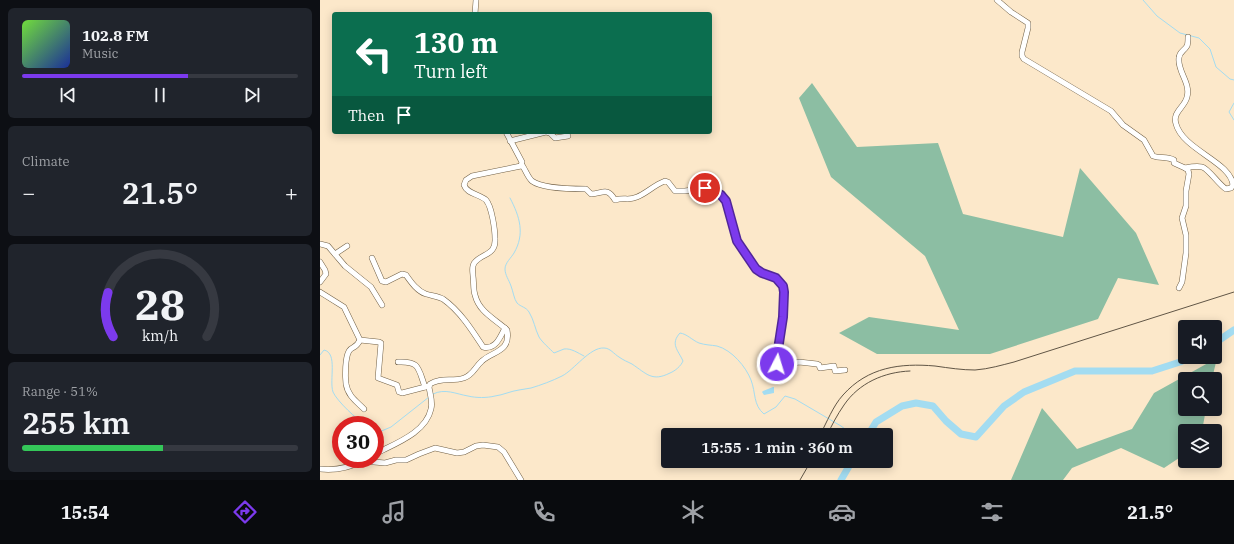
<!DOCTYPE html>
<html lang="en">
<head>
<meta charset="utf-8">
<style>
  body { margin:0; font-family:"IBM Plex Serif",serif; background:#20242c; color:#f1f3f6; height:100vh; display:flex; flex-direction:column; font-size:15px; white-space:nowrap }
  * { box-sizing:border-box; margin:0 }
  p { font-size:13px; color:#9ea1a6 }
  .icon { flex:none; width:22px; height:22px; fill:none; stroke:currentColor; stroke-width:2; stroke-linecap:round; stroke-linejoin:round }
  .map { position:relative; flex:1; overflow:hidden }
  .sheet { display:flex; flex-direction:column; gap:8px; padding:8px; background:#0d0f14; width:320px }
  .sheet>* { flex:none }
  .hud { position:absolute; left:12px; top:12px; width:380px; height:122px; border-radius:4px; box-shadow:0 2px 10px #0003; background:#0b6e4f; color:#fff; overflow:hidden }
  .buttons { position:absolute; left:858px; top:320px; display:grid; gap:8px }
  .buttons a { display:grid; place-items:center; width:44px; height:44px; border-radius:4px; background:#171b24; box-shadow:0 2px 10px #0003; font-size:20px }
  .speed { position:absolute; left:12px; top:416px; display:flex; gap:8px; font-size:20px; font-weight:700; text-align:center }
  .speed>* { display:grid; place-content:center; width:52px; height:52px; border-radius:50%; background:#171b24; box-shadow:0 2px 10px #0003; line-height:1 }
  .speed .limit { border:6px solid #d22; background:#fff; color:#111 }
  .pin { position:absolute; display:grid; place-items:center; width:34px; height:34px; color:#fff; margin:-17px; border:2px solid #fff; border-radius:50%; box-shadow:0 1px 4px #0007 }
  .me { position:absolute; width:44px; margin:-22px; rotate:5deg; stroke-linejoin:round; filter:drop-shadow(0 0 3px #0008) }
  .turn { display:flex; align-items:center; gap:14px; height:84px; padding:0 16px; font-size:18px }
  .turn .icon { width:52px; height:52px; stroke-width:2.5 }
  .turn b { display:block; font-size:28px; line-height:34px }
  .then { display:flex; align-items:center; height:38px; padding:0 16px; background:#0003; gap:8px; font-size:15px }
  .big { font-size:30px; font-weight:600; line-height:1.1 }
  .sheet .card { flex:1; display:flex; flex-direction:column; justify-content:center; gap:6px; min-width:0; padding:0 14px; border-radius:6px; background:#20242c }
  .sheet .dial { align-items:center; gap:0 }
  .dial svg { height:104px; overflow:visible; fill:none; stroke:#363941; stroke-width:7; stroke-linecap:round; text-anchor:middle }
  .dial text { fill:#f1f3f6; stroke:none }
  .song { display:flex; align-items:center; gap:12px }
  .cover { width:48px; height:48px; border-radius:6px; background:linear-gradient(135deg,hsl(100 70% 55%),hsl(230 70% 35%)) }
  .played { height:4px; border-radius:2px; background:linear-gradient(90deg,#7c3aed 60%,#363941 60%) }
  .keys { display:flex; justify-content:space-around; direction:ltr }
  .heat { display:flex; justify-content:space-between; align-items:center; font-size:22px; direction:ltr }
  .charge { height:6px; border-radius:3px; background:linear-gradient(90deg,#34c759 51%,#363941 0) }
  .trip { position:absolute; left:341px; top:428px; width:232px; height:40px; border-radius:4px; background:#171b24; box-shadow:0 2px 10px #0003; font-weight:600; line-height:40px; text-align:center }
  .tab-bar { display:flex; height:64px; justify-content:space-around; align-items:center; background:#090b0e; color:#9ea1a6 }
  .tab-bar .icon { width:28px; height:28px }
  .tab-bar .current { color:#7c3aed }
  .tab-bar b { font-size:18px; color:#f1f3f6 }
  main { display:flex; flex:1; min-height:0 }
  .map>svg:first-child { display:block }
</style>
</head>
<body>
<main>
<section class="sheet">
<div class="card">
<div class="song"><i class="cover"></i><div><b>102.8 FM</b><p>Music</p></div></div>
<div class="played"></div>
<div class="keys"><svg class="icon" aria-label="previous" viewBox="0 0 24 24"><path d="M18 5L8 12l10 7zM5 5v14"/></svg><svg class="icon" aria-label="pause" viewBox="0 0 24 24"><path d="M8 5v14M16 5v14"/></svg><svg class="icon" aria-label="next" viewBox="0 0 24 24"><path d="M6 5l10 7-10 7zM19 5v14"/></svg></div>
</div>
<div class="card"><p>Climate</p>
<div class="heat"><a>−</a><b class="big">21.5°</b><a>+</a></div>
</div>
<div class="card dial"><svg viewBox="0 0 100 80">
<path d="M14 69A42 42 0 1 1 86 69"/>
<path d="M14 69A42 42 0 0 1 10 35" stroke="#7c3aed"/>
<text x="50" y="56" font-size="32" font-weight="700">28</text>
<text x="50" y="72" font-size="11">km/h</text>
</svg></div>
<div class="card"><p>Range · 51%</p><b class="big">255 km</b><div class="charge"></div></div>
</section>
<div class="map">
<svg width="914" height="480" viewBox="0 0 914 480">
  <rect width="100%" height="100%" fill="#fce8ca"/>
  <g fill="#8cbea3">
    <polygon points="492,83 537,147 618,143 643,214 743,237 760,168 816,233 839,285 798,278 778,319 670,354 557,354 519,333 549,317 639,330 605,256 511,177 479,98"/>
    <polygon points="897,358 892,379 865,379 865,409 886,409 882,431 865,431 865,454 844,468 801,448 752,468 743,480 691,480 722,408 757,449 812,429 834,393"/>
  </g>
  <polygon fill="#a3dcf1" points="453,387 454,387 454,393 444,395 442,392 443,391"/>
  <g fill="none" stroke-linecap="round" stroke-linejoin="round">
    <g stroke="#a3dcf1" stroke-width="1">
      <polyline points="823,0 837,16 860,33 879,38 890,49 896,67 910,79 914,80"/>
      <polyline points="914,103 909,112 914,120"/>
      <path d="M190,198C200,217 205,234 194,253C191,258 185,263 185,269C185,275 189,280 191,286C193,291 194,299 197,303C201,307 206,307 209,312C214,320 215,329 219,337C222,342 230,349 234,353C237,352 241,350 244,349C251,348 258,353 264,356"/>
      <path d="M0,355L4,350C18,353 9,380 13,392C17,401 37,420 46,425"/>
      <path d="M113,394C125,388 136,394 148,396C156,398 167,398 175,396C183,395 191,391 199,390C203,389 207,389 211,388C221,385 232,381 242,376C254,370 270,347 284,348C290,348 294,354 299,357C303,360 308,362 312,364C327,374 332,382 350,373C355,371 361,366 363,361C358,350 350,344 360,333C367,334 372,340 379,343C385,345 391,345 397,346C412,350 426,367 431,380C436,393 433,405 444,414L456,407L465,396L475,399L521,426L533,435"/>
      <polyline points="55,430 59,432 71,427 109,397"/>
    </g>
    <g stroke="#a3dcf1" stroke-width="7">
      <polyline points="895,343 914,330"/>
      <polyline points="548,435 556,422 582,406 596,403 613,406 626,421 641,434 656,437 684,406 704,392 755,371 832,371 860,362 870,357"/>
      <polyline points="521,480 532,461"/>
    </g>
    <defs>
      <g id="minor">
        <path d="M677,0L691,12L708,23V28L702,52V56L704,59L791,111L803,125L824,140L833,156C841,159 846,156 854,160V163L865,168L868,170L869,174L866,191V206L862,218L866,235V253L862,282L859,288"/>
        <polyline points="155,14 156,0"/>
        <polyline points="190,141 226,132 230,133 235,138 248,136"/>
        <path d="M202,165C205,169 208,178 212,181C223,189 252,189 266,189L271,194C284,193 287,187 295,200C305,197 308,201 317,197C327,193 334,185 345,181L348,182L355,191H365L385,188H388L401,195L406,201L416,236L421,249L439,272L456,278L462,284L464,289V300L457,354V365L459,366L479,362L497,364L499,365L500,368L514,366L515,371L525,370"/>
        <path d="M865,168C870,167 877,166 882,167C888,168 899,185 906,189L911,188L913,185C911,162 863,150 856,124C852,112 865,107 867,97C871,83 857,71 859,58C859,52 864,51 867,46C868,44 868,40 868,37"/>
        <polyline points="0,244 8,246 25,266 51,287 62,305"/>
        <polyline points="15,254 27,246"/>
        <path d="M52,258L62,281L66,282L82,274L86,275C91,282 97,291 106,294C112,296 118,296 123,299C140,311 152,330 163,347C176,350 180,337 185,328"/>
        <polyline points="0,262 5,270 6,274 0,282"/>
        <polyline points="0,292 24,307 40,340 59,342 61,343 58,378 77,385 79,392 82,393 109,386"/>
        <path d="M40,340C36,349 32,346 29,351C25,358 25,376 26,384C28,396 36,401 44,409"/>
        <path d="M78,362C100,361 98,368 105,387"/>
        <path d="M55,454C74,444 106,433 111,409C113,402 110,394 109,387L110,384C121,377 132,382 144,378C153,375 155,367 162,361C173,351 191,352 187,330C175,319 159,312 155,295C153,289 154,283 153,276C153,272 151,266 155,262C163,253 176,255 175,239C175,230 172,207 166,200C159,194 147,194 144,185L146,180L152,176L201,166L202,162L186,132"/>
        <polyline points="43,461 65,463 76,460 86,460 99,454 115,448 137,453 144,452 156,446 163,445 178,447 184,452 201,480"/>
        <path d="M0,469C16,471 31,467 45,460"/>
      </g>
    </defs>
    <use href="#minor" stroke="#716046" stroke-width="6"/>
    <use href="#minor" stroke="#fff" stroke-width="5"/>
    <g stroke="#615646" stroke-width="1">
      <path d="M500,435C507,422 513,406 523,395C548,367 580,363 615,366C629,368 642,370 655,370C669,369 682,365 694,362L914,292"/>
      <path d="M507,435C512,425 517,415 524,405C539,383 564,372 590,371"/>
      <polyline points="480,480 491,461"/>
    </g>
  </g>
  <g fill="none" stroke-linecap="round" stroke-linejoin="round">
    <defs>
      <polyline id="route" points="385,188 388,188 401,195 406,201 417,241 436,269 442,273 456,278 463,286 464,292 463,317 457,356 457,364"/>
    </defs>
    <use href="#route" stroke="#51269a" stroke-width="10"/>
    <use href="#route" stroke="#7c3aed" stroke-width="7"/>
  </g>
</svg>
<div class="buttons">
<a><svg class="icon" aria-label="sound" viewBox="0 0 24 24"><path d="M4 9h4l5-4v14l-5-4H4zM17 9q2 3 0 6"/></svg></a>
<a><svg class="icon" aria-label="search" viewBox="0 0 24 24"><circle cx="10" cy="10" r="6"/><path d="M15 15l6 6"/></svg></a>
<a><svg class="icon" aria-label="layers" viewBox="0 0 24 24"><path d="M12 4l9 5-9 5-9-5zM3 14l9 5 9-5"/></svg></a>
</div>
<div class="speed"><div class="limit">30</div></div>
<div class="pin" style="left:385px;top:188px;background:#d93025"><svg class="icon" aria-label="arrive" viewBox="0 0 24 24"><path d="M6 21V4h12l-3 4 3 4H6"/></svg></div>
<svg class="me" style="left:457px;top:364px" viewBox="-20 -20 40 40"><circle r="17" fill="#7c3aed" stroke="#fff" stroke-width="3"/><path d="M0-11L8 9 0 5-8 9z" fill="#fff"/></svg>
<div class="trip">15:55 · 1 min · 360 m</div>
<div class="hud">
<div class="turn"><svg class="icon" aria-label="left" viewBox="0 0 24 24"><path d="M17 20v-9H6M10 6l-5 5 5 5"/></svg><div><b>130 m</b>Turn left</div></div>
<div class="then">Then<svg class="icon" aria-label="arrive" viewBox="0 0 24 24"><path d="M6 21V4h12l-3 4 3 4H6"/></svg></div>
</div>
</div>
</main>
<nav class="tab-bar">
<b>15:54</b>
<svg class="icon current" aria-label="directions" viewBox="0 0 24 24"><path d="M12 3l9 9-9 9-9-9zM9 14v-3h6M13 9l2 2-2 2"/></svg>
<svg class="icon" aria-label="music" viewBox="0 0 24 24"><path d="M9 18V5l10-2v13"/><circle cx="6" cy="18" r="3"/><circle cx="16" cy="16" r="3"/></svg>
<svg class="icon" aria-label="phone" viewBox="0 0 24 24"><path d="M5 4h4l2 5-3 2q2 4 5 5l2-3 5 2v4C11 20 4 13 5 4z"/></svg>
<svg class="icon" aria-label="climate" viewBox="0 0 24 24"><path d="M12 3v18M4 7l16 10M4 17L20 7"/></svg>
<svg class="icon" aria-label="car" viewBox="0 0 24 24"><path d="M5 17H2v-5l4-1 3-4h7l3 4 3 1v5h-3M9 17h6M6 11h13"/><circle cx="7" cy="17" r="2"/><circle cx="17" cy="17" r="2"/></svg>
<svg class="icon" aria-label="filters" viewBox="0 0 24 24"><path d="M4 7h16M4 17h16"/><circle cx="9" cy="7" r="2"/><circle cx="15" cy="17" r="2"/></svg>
<b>21.5°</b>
</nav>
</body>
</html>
